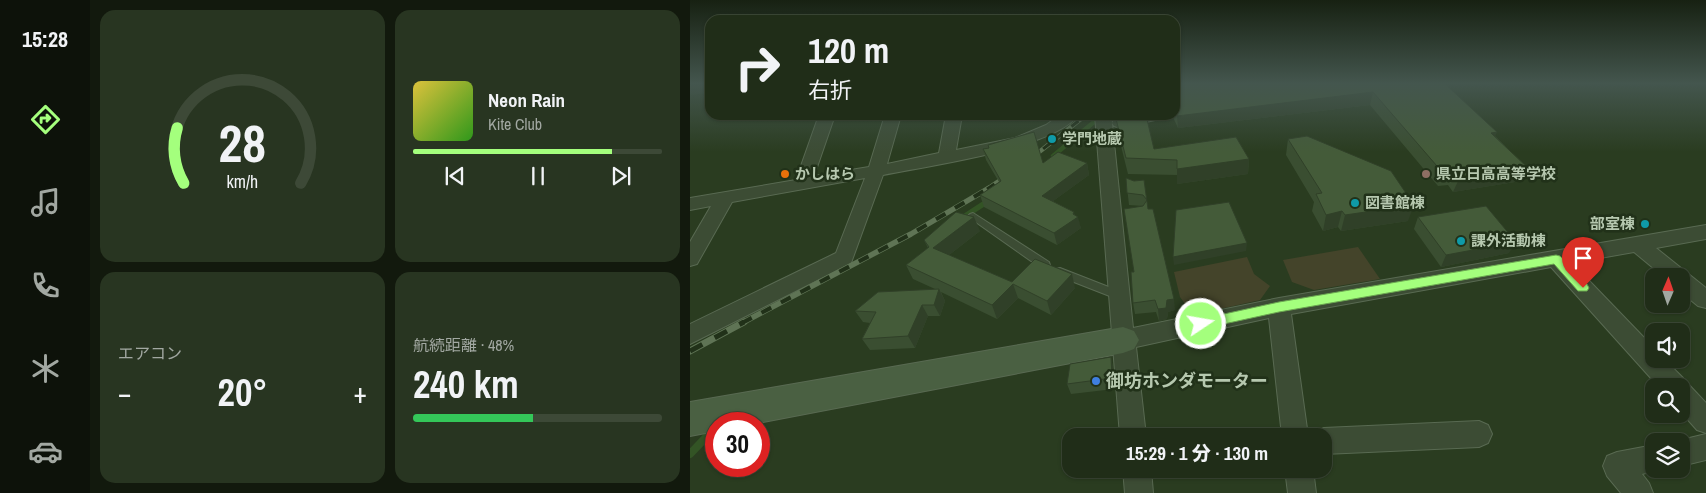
<!DOCTYPE html>
<html lang="ja">
<head>
<meta charset="utf-8">
<style>
  body { margin:0; font-family:"Archivo Narrow","Noto Sans JP",sans-serif; background:#283521; color:#f1f3f6; height:100vh; display:flex; flex-direction:column; font-size:19px; white-space:nowrap }
  * { box-sizing:border-box; margin:0 }
  p { font-size:16px; color:#a2a8a2 }
  .icon { flex:none; width:28px; height:28px; fill:none; stroke:currentColor; stroke-width:2; stroke-linecap:round; stroke-linejoin:round }
  .map { position:relative; flex:1; overflow:hidden }
  .panel { display:flex; flex-direction:column; gap:10px; padding:10px; background:#12190d; width:600px }
  .panel>* { flex:none }
  .hud { position:absolute; left:15px; top:15px; width:475px; height:105px; border-radius:15px; box-shadow:0 1px 4px #0004,0 0 0 1px #3d4937; background:#202d18; color:#f1f3f6; overflow:hidden }
  .needle { width:32px; rotate:2deg }
  .fabs { position:absolute; left:955px; top:268px; display:grid; gap:10px }
  .fabs a { display:grid; place-items:center; width:45px; height:45px; border-radius:10px; background:#202d18; box-shadow:0 1px 4px #0004,0 0 0 1px #3d4937; font-size:25px }
  .speed { position:absolute; left:15px; top:412px; display:flex; gap:10px; font-size:25px; font-weight:700; text-align:center }
  .speed>* { display:grid; place-content:center; width:65px; height:65px; border-radius:50%; background:#202d18; box-shadow:0 1px 4px #0004,0 0 0 1px #3d4937; line-height:1 }
  .speed .limit { border:8px solid #d22; background:#fff; color:#111 }
  .pin { position:absolute; display:grid; place-items:center; width:42px; height:42px; color:#fff; margin:-51px -21px; border-radius:50% 50% 50% 0; rotate:-45deg; box-shadow:0 0 5px #0007 }
  .pin .icon { rotate:45deg }
  .me { position:absolute; width:55px; margin:-28px; rotate:78deg; stroke-linejoin:round; filter:drop-shadow(0 0 4px #0008) }
  .turn { display:flex; align-items:center; gap:18px; height:105px; padding:0 20px; font-size:22px }
  .turn .icon { width:65px; height:65px; stroke-width:2.5 }
  .turn b { display:block; font-size:35px; line-height:42px }
  .big { font-size:38px; font-weight:800; line-height:1.1 }
  .panel .tile { flex:1; display:flex; flex-direction:column; justify-content:center; gap:8px; min-width:0; padding:0 18px; border-radius:15px; background:#283521 }
  .panel .dial { align-items:center; gap:0 }
  .dial svg { height:130px; overflow:visible; fill:none; stroke:#3d4937; stroke-width:7; stroke-linecap:round; text-anchor:middle }
  .dial text { fill:#f1f3f6; stroke:none }
  .song { display:flex; align-items:center; gap:15px }
  .cover { width:60px; height:60px; border-radius:8px; background:linear-gradient(135deg,hsl(50 70% 55%),hsl(110 70% 35%)) }
  .played { height:5px; border-radius:2px; background:linear-gradient(90deg,#a4ff7d 80%,#3d4937 80%) }
  .keys { display:flex; justify-content:space-around; direction:ltr }
  .heat { display:flex; justify-content:space-between; align-items:center; font-size:28px; direction:ltr }
  .charge { height:8px; border-radius:4px; background:linear-gradient(90deg,#34c759 48%,#3d4937 0) }
  .panel .tiles { flex:1; display:grid; gap:10px; grid-template-columns:repeat(2,1fr) }
  .trip { position:absolute; left:372px; top:428px; width:270px; height:50px; border-radius:15px; background:#202d18; box-shadow:0 1px 4px #0004,0 0 0 1px #3d4937; font-weight:800; line-height:50px; text-align:center }
  main { display:flex; flex:1; min-height:0 }
  .dock { display:flex; flex-direction:column; width:90px; justify-content:space-around; align-items:center; background:#0d120a; color:#a2a8a2 }
  .dock .icon { width:35px; height:35px }
  .dock .selected { color:#a4ff7d }
  .dock b { font-size:22px; color:#f1f3f6 }
  .map>svg:first-child { display:block }
</style>
</head>
<body>
<main>
<nav class="dock">
<b>15:28</b>
<svg class="icon selected" aria-label="directions" viewBox="0 0 24 24"><path d="M12 3l9 9-9 9-9-9zM9 14v-3h6M13 9l2 2-2 2"/></svg>
<svg class="icon" aria-label="music" viewBox="0 0 24 24"><path d="M9 18V5l10-2v13"/><circle cx="6" cy="18" r="3"/><circle cx="16" cy="16" r="3"/></svg>
<svg class="icon" aria-label="phone" viewBox="0 0 24 24"><path d="M5 4h4l2 5-3 2q2 4 5 5l2-3 5 2v4C11 20 4 13 5 4z"/></svg>
<svg class="icon" aria-label="climate" viewBox="0 0 24 24"><path d="M12 3v18M4 7l16 10M4 17L20 7"/></svg>
<svg class="icon" aria-label="car" viewBox="0 0 24 24"><path d="M5 17H2v-5l4-1 3-4h7l3 4 3 1v5h-3M9 17h6M6 11h13"/><circle cx="7" cy="17" r="2"/><circle cx="17" cy="17" r="2"/></svg>
</nav>
<section class="panel">
<div class="tiles">
<div class="tile dial"><svg viewBox="0 0 100 80">
<path d="M14 69A42 42 0 1 1 86 69"/>
<path d="M14 69A42 42 0 0 1 10 35" stroke="#a4ff7d"/>
<text x="50" y="56" font-size="32" font-weight="700">28</text>
<text x="50" y="72" font-size="11">km/h</text>
</svg></div>
<div class="tile">
<div class="song"><i class="cover"></i><div><b>Neon Rain</b><p>Kite Club</p></div></div>
<div class="played"></div>
<div class="keys"><svg class="icon" aria-label="previous" viewBox="0 0 24 24"><path d="M18 5L8 12l10 7zM5 5v14"/></svg><svg class="icon" aria-label="pause" viewBox="0 0 24 24"><path d="M8 5v14M16 5v14"/></svg><svg class="icon" aria-label="next" viewBox="0 0 24 24"><path d="M6 5l10 7-10 7zM19 5v14"/></svg></div>
</div>
<div class="tile"><p>エアコン</p>
<div class="heat"><a>−</a><b class="big">20°</b><a>+</a></div>
</div>
<div class="tile"><p>航続距離 · 48%</p><b class="big">240 km</b><div class="charge"></div></div>
</div>
</section>
<div class="map">
<svg width="1016" height="493" viewBox="0 0 1016 493">
  <rect width="100%" height="100%" fill="#2a3c20"/>
  <g fill="#44442a">
    <polygon points="668,247 690,279 624,290 602,282 593,260"/>
    <polygon points="557,257 564,274 580,286 570,300 503,315 490,297 484,272"/>
  </g>
  <g fill="none" stroke-linecap="round" stroke-linejoin="round">
    <polyline stroke="#335425" stroke-width="4.5" points="363,156 404,122"/>
    <polyline stroke="#335425" stroke-width="5.5" points="272,218 298,201"/>
    <polyline stroke="#335425" stroke-width="8" points="0,454 21,432"/>
    <defs>
      <g id="lane">
        <polygon points="283,213 359,262 360,265 359,268 351,268 280,218 278,216 280,214"/>
        <polygon points="370,268 434,293 435,296 434,299 430,300 366,275 365,272 366,269"/>
      </g>
      <g id="street">
        <path d="M129,115H145L124,176L179,167L195,115H211L197,164L249,153L256,115H272L266,150L325,138L356,125L370,115H388C364,149 236,166 193,175L161,263L0,344V324L146,253L175,178L42,202L7,264L0,266V242L21,206L0,210V198L106,180Z"/>
        <polygon points="405,115 421,115 422,123 424,120 447,115 469,115 465,120 430,128 424,126 422,123 443,328 589,298 1016,225 1016,239 966,248 1016,288 1016,308 1008,306 991,292 991,276 973,276 944,252 882,263 964,348 964,359 974,359 993,378 996,384 1000,386 1016,403 1016,433 1007,430 991,412 991,386 968,386 861,267 601,314 618,436 592,436 579,318 446,347 456,436 430,436"/>
        <polygon points="789,421 798,425 802,434 798,443 789,447 634,454 634,436 623,436 624,432 634,428"/>
        <polygon points="1016,434 1016,460 991,466 991,441 987,441"/>
        <polygon points="964,445 964,469 971,469 952,474 959,483 963,493 931,493 917,476 913,466 917,456 927,452"/>
        <polygon points="433,469 461,469 463,493 435,493"/>
        <polygon points="595,469 623,469 626,493 598,493"/>
      </g>
      <polygon id="secondary" points="433,327 444,331 449,340 444,349 433,353 63,424 26,424 26,431 0,436 0,402"/>
    </defs>
    <use href="#lane" stroke="#596a52" stroke-width="2"/>
    <use href="#street" stroke="#596a52" stroke-width="2"/>
    <use href="#secondary" stroke="#596a52" stroke-width="2"/>
    <use href="#lane" fill="#3c4c34" fill-rule="evenodd"/>
    <use href="#street" fill="#3c4c34" fill-rule="evenodd"/>
    <use href="#secondary" fill="#4a6042" fill-rule="evenodd"/>
    <defs>
      <g id="rail-far2">
        <polyline points="339,160 396,115"/>
        <polyline points="297,189 319,174"/>
      </g>
      <polyline id="rail-far1" points="52,323 221,234 299,188"/>
      <polyline id="rail" points="0,351 54,322"/>
    </defs>
    <use href="#rail-far2" stroke="#5f7455" stroke-width="4.5"/>
    <use href="#rail-far1" stroke="#5f7455" stroke-width="5.5"/>
    <use href="#rail" stroke="#5f7455" stroke-width="7"/>
    <use href="#rail-far2" stroke="#213119" stroke-width="3" stroke-dasharray="9" stroke-linecap="butt"/>
    <use href="#rail-far1" stroke="#213119" stroke-width="4" stroke-dasharray="11" stroke-linecap="butt"/>
    <use href="#rail" stroke="#213119" stroke-width="5" stroke-dasharray="14" stroke-linecap="butt"/>
  </g>
  <g fill="#3a4e31">
    <polygon points="485,83 754,83 805,136 838,168 831,181 763,192 758,185 748,186 680,105 488,128 482,115 485,115"/>
    <polygon points="425,115 464,149 559,159 558,174 487,184 487,175 438,174 427,130"/>
    <polygon points="598,139 718,221 651,231 648,227 633,231 622,211 624,202 596,155"/>
    <polygon points="293,149 353,163 397,163 399,175 363,201 385,215 391,228 367,245 294,207 290,195 309,182 296,160"/>
    <polygon points="436,178 444,181 454,180 458,209 485,310 478,312 477,319 469,321 466,312 445,314 443,303 444,272 453,206 439,205"/>
    <polygon points="728,217 819,253 751,267 724,229"/>
    <polygon points="290,231 259,255 322,282 385,288 361,315 328,298 307,319 251,292 255,301 250,316 238,316 225,348 180,350 172,339 180,323 173,322 165,311 245,289 223,279 216,265 238,248 234,240"/>
    <polygon points="421,357 423,368 424,389 381,394 377,384"/>
  </g>
  <g fill="#304028">
    <polygon points="0,83 20,83 20,93 0,95"/>
    <polygon points="683,92 680,105 488,128 487,116"/>
    <polygon points="211,115 228,115 212,117"/>
    <polygon points="807,132 801,145 801,133"/>
    <polygon points="559,159 558,174 487,184 487,169"/>
    <polygon points="397,163 399,175 355,207 352,196"/>
    <polygon points="838,168 831,181 763,192 769,179"/>
    <polygon points="724,205 718,221 651,231 655,215"/>
    <polygon points="652,211 648,227 633,231 636,215"/>
    <polygon points="384,212 385,218 388,217 391,228 367,245 364,233"/>
    <polygon points="284,217 290,231 250,262 243,248"/>
    <polygon points="826,242 819,253 751,267 756,255"/>
    <polygon points="557,243 556,251 484,265 483,257"/>
    <polygon points="382,274 385,288 361,315 357,301"/>
    <polygon points="323,284 328,298 307,319 302,305"/>
    <polygon points="249,289 255,301 250,316 244,305"/>
    <polygon points="484,299 485,310 478,312 477,319 469,321 468,309 477,300"/>
    <polygon points="232,305 238,316 225,348 218,336"/>
    <polygon points="421,357 423,368 424,389 422,378"/>
  </g>
  <g fill="#445b39" stroke="#304028">
    <polygon points="485,83 754,83 807,132 801,133 838,168 769,179 763,172 753,173 683,92 487,116 485,111"/>
    <polygon points="425,115 456,115 464,149 546,137 559,159 487,169 487,160 436,158"/>
    <polygon points="344,132 353,163 368,152 397,163 352,196 384,212 383,214 388,217 364,233 290,195 311,181 293,149 299,148 298,145"/>
    <polygon points="617,136 701,171 724,205 655,215 652,211 636,215 626,194 632,193 598,139"/>
    <polygon points="436,178 444,181 454,180 458,209 463,209 484,299 477,300 476,308 468,309 465,300 443,303 441,272 444,272 434,209 453,206 457,200 453,195 437,193"/>
    <polygon points="539,202 557,243 483,257 486,210"/>
    <polygon points="796,206 826,242 756,255 728,217"/>
    <polygon points="266,212 284,217 243,248 322,282 345,259 382,274 357,301 323,284 302,305 216,265 239,247 234,240"/>
    <polygon points="249,289 244,305 232,305 218,336 172,339 186,312 165,311 188,292"/>
    <polygon points="421,357 422,378 377,384 380,364"/>
  </g>
  <linearGradient id="sky" x2="0" y2="1"><stop stop-color="#172112"/><stop offset="0.55" stop-color="#44564e"/><stop offset="1" stop-color="#44564e" stop-opacity="0"/></linearGradient>
  <rect width="1016" height="152" fill="url(#sky)"/>
  <polygon fill="#a4ff7d" stroke="#6ba651" points="866,255 870,256 897,284 899,288 897,291 888,291 864,264 589,312 511,329 507,327 505,324 507,320 511,319 589,302"/>
  <g fill="#0f9aa8" stroke="#213119" stroke-width="2">
    <circle cx="362" cy="139" r="5"/>
    <circle cx="665" cy="203" r="5"/>
    <circle cx="955" cy="224" r="5"/>
    <circle cx="771" cy="241" r="5"/>
  </g>
  <circle fill="#e8710a" stroke="#213119" stroke-width="2" cx="95" cy="174" r="5"/>
  <circle fill="#8d6e63" stroke="#213119" stroke-width="2" cx="736" cy="174" r="5"/>
  <circle fill="#3f7fe0" stroke="#213119" stroke-width="2" cx="406" cy="381" r="5"/>
  <g text-anchor="middle" stroke-width="5" stroke-linejoin="round" paint-order="stroke">
    <g font-size="15" font-weight="bold" fill="#b6c8af" stroke="#213119" text-anchor="start">
      <text x="372" y="144">学門地蔵</text>
      <text x="105" y="179">かしはら</text>
      <text x="746" y="179">県立日高高等学校</text>
      <text x="675" y="208">図書館棟</text>
      <text x="945" y="229" text-anchor="end">部室棟</text>
      <text x="781" y="246">課外活動棟</text>
    </g>
    <g font-size="18" font-weight="bold" fill="#b6c8af" stroke="#213119" text-anchor="start">
      <text x="416" y="387">御坊ホンダモーター</text>
    </g>
  </g>
</svg>
<div class="fabs">
<a><svg class="needle" viewBox="-14 -14 28 28"><path d="M0-13l5 13h-10z" fill="#e53935"/><path d="M0 13l5-13h-10z" fill="#a2a8a2"/></svg></a>
<a><svg class="icon" aria-label="sound" viewBox="0 0 24 24"><path d="M4 9h4l5-4v14l-5-4H4zM17 9q2 3 0 6"/></svg></a>
<a><svg class="icon" aria-label="search" viewBox="0 0 24 24"><circle cx="10" cy="10" r="6"/><path d="M15 15l6 6"/></svg></a>
<a><svg class="icon" aria-label="layers" viewBox="0 0 24 24"><path d="M12 4l9 5-9 5-9-5zM3 14l9 5 9-5"/></svg></a>
</div>
<div class="speed"><div class="limit">30</div></div>
<div class="pin" style="left:893px;top:288px;background:#d93025"><svg class="icon" aria-label="arrive" viewBox="0 0 24 24"><path d="M6 21V4h12l-3 4 3 4H6"/></svg></div>
<svg class="me" style="left:511px;top:324px" viewBox="-20 -20 40 40"><circle r="17" fill="#a4ff7d" stroke="#fff" stroke-width="3"/><path d="M0-11L8 9 0 5-8 9z" fill="#fff"/></svg>
<div class="trip">15:29 · 1 分 · 130 m</div>
<div class="hud">
<div class="turn"><svg class="icon" aria-label="right" viewBox="0 0 24 24"><path d="M7 20v-9h11M14 6l5 5-5 5"/></svg><div><b>120 m</b>右折</div></div>
</div>
</div>
</main>
</body>
</html>
